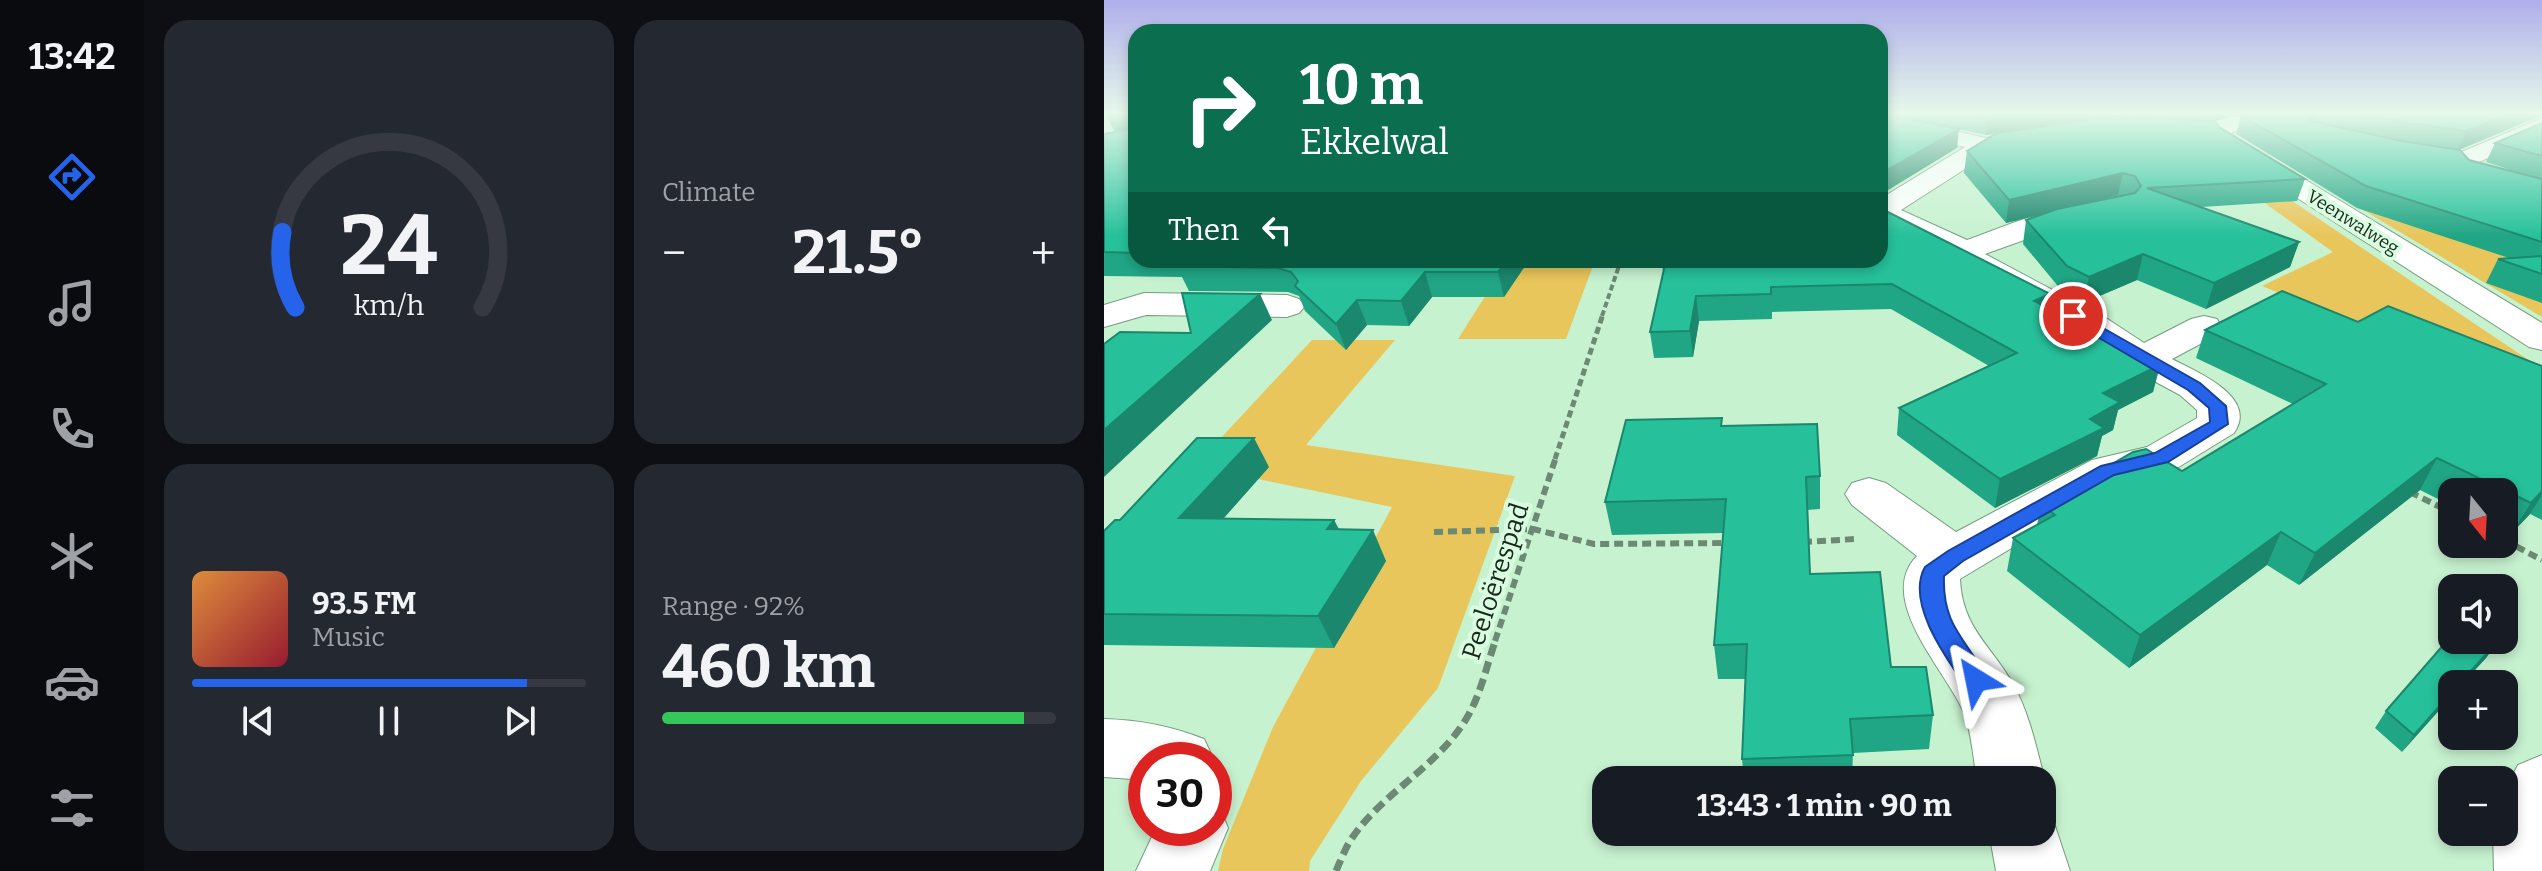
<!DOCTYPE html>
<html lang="en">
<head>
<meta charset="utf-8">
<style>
  body { margin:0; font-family:Bitter,serif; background:#242831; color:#f1f3f6; height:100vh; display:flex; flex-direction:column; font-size:30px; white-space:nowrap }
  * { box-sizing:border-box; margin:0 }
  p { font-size:26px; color:#9ea1a6 }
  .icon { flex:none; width:44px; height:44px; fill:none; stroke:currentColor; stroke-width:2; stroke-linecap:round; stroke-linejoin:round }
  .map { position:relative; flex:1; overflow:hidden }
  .panel { display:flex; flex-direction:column; gap:20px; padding:20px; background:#0d0f14; width:960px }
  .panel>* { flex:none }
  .banner { position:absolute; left:24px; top:24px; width:760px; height:244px; border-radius:24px; box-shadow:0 4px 12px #0003; background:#0b6e4f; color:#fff; overflow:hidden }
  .needle { width:52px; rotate:162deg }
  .fabs { position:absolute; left:1334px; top:478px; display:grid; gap:16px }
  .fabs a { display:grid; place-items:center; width:80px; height:80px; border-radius:16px; background:#171b24; box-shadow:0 4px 12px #0003; font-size:40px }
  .speed { position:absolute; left:24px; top:742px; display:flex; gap:16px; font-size:40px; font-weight:700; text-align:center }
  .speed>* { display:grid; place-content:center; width:104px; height:104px; border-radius:50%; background:#171b24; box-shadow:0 4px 12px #0003; line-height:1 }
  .speed .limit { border:12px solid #d22; background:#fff; color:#111 }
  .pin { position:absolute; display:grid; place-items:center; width:68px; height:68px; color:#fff; margin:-34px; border:4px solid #fff; border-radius:50%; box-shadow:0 2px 8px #0007 }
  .me { position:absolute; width:88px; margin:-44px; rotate:325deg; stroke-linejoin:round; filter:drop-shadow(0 0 6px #0008) }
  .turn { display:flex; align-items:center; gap:28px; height:168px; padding:0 40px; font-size:36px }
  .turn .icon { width:104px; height:104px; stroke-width:2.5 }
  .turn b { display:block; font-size:56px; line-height:68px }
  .then { display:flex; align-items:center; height:76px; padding:0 40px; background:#0003; gap:16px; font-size:30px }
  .big { font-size:60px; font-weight:700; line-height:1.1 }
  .panel .card { flex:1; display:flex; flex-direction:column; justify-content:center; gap:12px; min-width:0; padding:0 28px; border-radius:24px; background:#242831 }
  .panel .dial { align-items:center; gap:0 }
  .dial svg { height:208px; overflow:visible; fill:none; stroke:#363941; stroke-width:7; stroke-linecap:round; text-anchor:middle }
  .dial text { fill:#f1f3f6; stroke:none }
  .song { display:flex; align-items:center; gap:24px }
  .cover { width:96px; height:96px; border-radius:12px; background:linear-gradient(135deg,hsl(30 70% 55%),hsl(350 70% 35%)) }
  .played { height:8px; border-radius:4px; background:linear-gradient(90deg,#2563eb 85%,#363941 85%) }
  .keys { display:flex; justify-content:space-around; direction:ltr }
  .heat { display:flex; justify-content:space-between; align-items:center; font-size:44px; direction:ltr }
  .charge { height:12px; border-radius:6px; background:linear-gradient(90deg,#34c759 92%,#363941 0) }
  .panel .tiles { flex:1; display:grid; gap:20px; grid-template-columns:repeat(2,1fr) }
  .trip { position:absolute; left:488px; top:766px; width:464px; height:80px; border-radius:24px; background:#171b24; box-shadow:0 4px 12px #0003; font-weight:700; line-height:80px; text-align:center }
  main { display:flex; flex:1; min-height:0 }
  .dock { display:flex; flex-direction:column; width:144px; justify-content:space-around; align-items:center; background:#090b0e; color:#9ea1a6 }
  .dock .icon { width:56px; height:56px }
  .dock .current { color:#2563eb }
  .dock b { font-size:36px; color:#f1f3f6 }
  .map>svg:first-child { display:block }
</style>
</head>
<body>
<main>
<nav class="dock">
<b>13:42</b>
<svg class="icon current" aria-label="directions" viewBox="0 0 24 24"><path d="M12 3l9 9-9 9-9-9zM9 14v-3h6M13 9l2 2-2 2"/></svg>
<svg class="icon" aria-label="music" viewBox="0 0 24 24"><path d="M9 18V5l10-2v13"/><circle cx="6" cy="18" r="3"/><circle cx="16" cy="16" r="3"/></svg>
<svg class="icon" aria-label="phone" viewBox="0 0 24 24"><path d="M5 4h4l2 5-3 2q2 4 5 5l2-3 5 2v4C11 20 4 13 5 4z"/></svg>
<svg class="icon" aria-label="climate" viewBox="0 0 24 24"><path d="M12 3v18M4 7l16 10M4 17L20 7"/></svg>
<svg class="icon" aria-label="car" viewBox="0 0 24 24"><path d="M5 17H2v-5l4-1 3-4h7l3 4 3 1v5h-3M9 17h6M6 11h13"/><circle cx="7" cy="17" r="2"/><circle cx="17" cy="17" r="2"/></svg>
<svg class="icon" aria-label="filters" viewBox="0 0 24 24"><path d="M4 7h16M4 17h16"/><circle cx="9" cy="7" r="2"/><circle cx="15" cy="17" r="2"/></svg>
</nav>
<section class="panel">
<div class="tiles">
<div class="card dial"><svg viewBox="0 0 100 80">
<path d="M14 69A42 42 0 1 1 86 69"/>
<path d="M14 69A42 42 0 0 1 9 40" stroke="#2563eb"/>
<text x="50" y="56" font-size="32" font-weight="700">24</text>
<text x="50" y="72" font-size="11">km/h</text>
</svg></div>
<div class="card"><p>Climate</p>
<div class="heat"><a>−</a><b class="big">21.5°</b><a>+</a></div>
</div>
<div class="card">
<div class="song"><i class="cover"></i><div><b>93.5 FM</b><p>Music</p></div></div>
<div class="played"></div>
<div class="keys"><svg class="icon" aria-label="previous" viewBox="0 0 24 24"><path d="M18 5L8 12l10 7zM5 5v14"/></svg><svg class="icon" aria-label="pause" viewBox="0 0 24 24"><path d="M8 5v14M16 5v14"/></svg><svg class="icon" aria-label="next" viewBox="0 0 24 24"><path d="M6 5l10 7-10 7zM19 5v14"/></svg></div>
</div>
<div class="card"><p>Range · 92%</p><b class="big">460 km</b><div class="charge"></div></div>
</div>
</section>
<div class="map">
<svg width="1438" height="871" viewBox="0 0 1438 871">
  <rect width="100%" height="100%" fill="#c7f2d0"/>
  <g fill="#e9c65b">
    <polygon points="1066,135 1096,139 1438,369 1438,401 1158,286 1229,252"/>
    <polygon points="1214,183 1417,253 1438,296 1438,317"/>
    <polygon points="404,260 491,260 462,339 354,339"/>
    <polygon points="208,340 291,340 202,445 411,476 334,688 257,781 206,861 205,871 114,871 119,849 169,727 288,507 91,466"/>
  </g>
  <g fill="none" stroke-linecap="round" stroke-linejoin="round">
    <defs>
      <g id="minor">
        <path d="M776,114L882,138L934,131L942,133L946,138L942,143L889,151L797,210L863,240C895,229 954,201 987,209L992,215L987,221L948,230L881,254L1005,320L1040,343L1087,319L1100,316L1113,319L1118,327L1113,335L1068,359C1093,372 1155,397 1130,433L1073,468L1019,481L856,579C858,628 887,645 909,684C926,715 932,747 941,780L938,786V780H873C869,758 868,734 860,713C844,673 770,599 813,556L748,505L741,494L748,483L765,478L782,483L852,532L988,460L1043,447L1093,418V410L1076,395L1024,367L979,336L863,273L850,258L776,222V199L861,147L776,128Z"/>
        <polygon points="1438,118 1438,134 1366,166 1348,166 1344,161 1348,156"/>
        <polygon points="40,293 183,295 195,299 201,306 195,313 183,317 42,315 0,327 0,305"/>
        <path d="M0,719C36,720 67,726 100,739L110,760H42V780L0,777Z"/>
        <polygon points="110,802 114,804 124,828 106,871 32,871 52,828 110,828"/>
        <polygon points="938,805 945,808 966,871 892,871 885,832 938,832"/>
      </g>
      <g id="tertiary">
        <polygon points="1142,114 1183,114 1180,119 1128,132 1129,136 1438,323 1438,350 1425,347 1111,145 1104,132 1112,121"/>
        <polygon points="1438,755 1438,871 1390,871 1389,832 1400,832 1400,792 1414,765"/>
      </g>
    </defs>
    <use href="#minor" stroke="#749c7d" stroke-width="2"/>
    <use href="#tertiary" stroke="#749c7d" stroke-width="2"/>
    <polyline stroke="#6c8973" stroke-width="4" stroke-dasharray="6 3" stroke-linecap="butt" points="498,316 517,260"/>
    <polyline stroke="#6c8973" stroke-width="5" stroke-dasharray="7 4" stroke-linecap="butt" points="451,459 499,314"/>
    <g stroke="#6c8973" stroke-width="6" stroke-dasharray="9 5" stroke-linecap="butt">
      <polyline points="1306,492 1348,513"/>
      <polyline points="330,532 429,529 490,544 625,543"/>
      <polyline points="1400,540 1438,560"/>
      <polyline points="699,542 752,539"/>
      <polyline points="391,641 452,457"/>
    </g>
    <path stroke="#6c8973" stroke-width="7" stroke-dasharray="12 6" stroke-linecap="butt" d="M232,871C237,860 241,848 248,838C278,794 329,769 359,724C376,699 382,667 392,639"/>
    <use href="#minor" fill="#fff" fill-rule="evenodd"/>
    <use href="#tertiary" fill="#fff" fill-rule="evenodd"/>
  </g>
  <g fill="#21a685" fill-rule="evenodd">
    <polygon points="32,114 32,260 425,260 400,297 328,297 305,326 263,325 242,350 201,311 195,296 184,292 85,291 78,277 0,276 0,134 11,132"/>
    <path d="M785,114H1132L1109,121L1115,127L1201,179L1193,201L1097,207L1195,242L1186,267L1102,309L1033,280L979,303L958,291L919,244L922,220L936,215L902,223L860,173L863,151L892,133L882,135ZM1004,116H1007L907,131Z"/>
    <polygon points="1143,114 1438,114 1438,115 1355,150 1365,160 1413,172 1382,162 1391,143 1438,123 1438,303 1382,283 1394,259 1405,258 1253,208 1132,134 1137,116"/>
    <polygon points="557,260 776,260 944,308 1056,365 1049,392 1014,410 1009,430 998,436 993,456 891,508 793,435 795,408 885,366 787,309 668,312 668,319 595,321 589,357 550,358 546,332 560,270 559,271"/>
    <polygon points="1254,322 1438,366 1438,520 1426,514 1406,535 1400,532 1400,492 1348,492 1348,506 1316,490 1195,585 1163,565 1025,668 903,571 909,538 933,525 937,505 1078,471 1189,404 1092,358 1101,330"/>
    <polygon points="619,426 716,476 716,509 703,510 706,574 829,715 825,749 749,753 748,780 640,780 638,759 641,679 614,679 610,645 620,533 508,535 501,502"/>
    <polygon points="165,467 120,518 230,520 235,529 282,561 230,648 0,645 0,531 16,520"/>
    <polygon points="1394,641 1382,658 1358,684 1348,684 1298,752 1271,728 1282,711"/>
  </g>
  <g fill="#1b876c">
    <polygon points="8,114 26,114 32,126 12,134 2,115"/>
    <polygon points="900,114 1004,114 1004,116 882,135 884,116"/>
    <polygon points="1110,114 1132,114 1108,122"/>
    <polygon points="1200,114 1212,114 1210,122 1200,124"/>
    <polygon points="1405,114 1438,114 1438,115 1354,150 1362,131"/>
    <polygon points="855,129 853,148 776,195 776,174"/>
    <polygon points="1019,173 1014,195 902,223 905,200"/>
    <polygon points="1195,242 1186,267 1102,309 1110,283"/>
    <polygon points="1039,254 1033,280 979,303 985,277"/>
    <polygon points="403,260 425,260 400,297 394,272"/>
    <polygon points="321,272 328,297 305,326 297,301"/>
    <polygon points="156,294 168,320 0,477 0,430"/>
    <polygon points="946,294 942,319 930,301"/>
    <polygon points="592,296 595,321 589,357 586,331"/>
    <polygon points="253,300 263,325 242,350 232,324"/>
    <polygon points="1056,365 1049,392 1014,410 1009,430 998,436 993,456 891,508 896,479 986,419 999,393"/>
    <polygon points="150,438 165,467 93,548 75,518"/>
    <polygon points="1333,458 1316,490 1195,585 1211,553"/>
    <polygon points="1438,491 1438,495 1426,514 1406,535 1427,503"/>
    <polygon points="230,520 244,550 223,529"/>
    <polygon points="269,530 282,561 230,648 214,616"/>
    <polygon points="1177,532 1163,565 1025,668 1036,635"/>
    <polygon points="1394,641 1382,658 1358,684 1355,684"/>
    <polygon points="1348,692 1348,696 1298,752 1310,735"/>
  </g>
  <g fill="#26c19b" stroke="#1b876c" stroke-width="2">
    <polygon points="25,114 32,114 32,253 0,252 0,134 23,130"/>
    <polygon points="776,114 784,114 855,129 776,174"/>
    <polygon points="873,114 900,114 884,116"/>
    <polygon points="1143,114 1201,114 1207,121 1298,141 1356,150 1365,160 1438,179 1438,242 1262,186 1137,116"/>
    <polygon points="1262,114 1405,114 1362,131 1299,122"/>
    <polygon points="1008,116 1111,121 1115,127 1201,179 1043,188 1195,242 1110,283 1039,254 985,277 963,266 922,220 953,209 1031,193 1037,186 1031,176 1019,173 905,200 863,151 893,133"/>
    <polygon points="1438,123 1438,156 1391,143"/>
    <polygon points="776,208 946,294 930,301 1056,365 999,393 1016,402 986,419 1000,428 896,479 795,408 913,353 788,284 667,287 667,294 592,296 586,331 546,332 562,260 776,260"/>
    <polygon points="1438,256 1438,274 1394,259"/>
    <polygon points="72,260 403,260 394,272 321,272 297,301 253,300 232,324 191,286 194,281 187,272 174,268 73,266"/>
    <polygon points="1178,291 1254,322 1284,306 1438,366 1438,491 1427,503 1333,458 1211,553 1177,532 1036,635 909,538 951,515 937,505 1029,452 1042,449 1078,471 1222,384 1101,330"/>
    <polygon points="78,293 156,294 0,430 0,344 16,332 87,333"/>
    <polygon points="618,418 617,426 713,424 716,476 702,477 706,574 776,572 787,667 822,667 829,715 746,719 749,755 638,759 643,644 610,645 622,499 501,502 522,420"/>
    <polygon points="93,438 150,438 75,518 230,520 223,529 269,530 214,616 0,614 0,531 11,520 16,520"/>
    <polygon points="1348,635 1348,640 1394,641 1355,684 1348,684 1348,692 1310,735 1282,711"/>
  </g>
  <linearGradient id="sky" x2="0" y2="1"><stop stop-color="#afaeeb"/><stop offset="0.48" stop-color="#e6f9ea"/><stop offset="1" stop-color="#e6f9ea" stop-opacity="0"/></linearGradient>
  <rect width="1438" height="236" fill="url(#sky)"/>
  <path fill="#2563eb" stroke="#184099" stroke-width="2" d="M969,311L1096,383L1122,406L1124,424L1064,462L1010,475L859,561L840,576C838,628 864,640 884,680L880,688L872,691L863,688C843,659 801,603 821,567L844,551L997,466L1051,453L1106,422L1105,408L1084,390L963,319L961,316Z"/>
  <g text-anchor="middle" stroke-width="8" stroke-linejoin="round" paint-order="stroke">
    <g font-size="18" fill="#18281c" stroke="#dafde1">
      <text transform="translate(1249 222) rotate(32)" y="6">Veenwalweg</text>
    </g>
    <g font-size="26" fill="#18281c" stroke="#dafde1">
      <text transform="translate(391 581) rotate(-72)" y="9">Peeloërespad</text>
    </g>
  </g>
</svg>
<div class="fabs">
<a><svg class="needle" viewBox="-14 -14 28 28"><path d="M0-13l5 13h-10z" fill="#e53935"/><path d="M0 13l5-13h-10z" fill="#9ea1a6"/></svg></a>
<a><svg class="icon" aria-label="sound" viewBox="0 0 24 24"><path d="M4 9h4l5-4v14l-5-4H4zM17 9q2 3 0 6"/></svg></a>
<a>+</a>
<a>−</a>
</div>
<div class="speed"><div class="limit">30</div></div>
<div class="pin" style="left:969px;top:316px;background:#d93025"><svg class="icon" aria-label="arrive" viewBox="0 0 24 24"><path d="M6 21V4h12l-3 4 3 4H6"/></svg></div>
<svg class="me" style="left:872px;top:680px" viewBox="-20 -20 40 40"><path d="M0-17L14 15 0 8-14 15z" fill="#2563eb" stroke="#fff" stroke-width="4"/></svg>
<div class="trip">13:43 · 1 min · 90 m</div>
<div class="banner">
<div class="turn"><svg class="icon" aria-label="right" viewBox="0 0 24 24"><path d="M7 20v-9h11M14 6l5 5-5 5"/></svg><div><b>10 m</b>Ekkelwal</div></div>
<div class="then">Then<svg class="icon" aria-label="left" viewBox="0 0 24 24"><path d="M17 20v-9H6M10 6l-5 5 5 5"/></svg></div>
</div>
</div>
</main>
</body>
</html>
